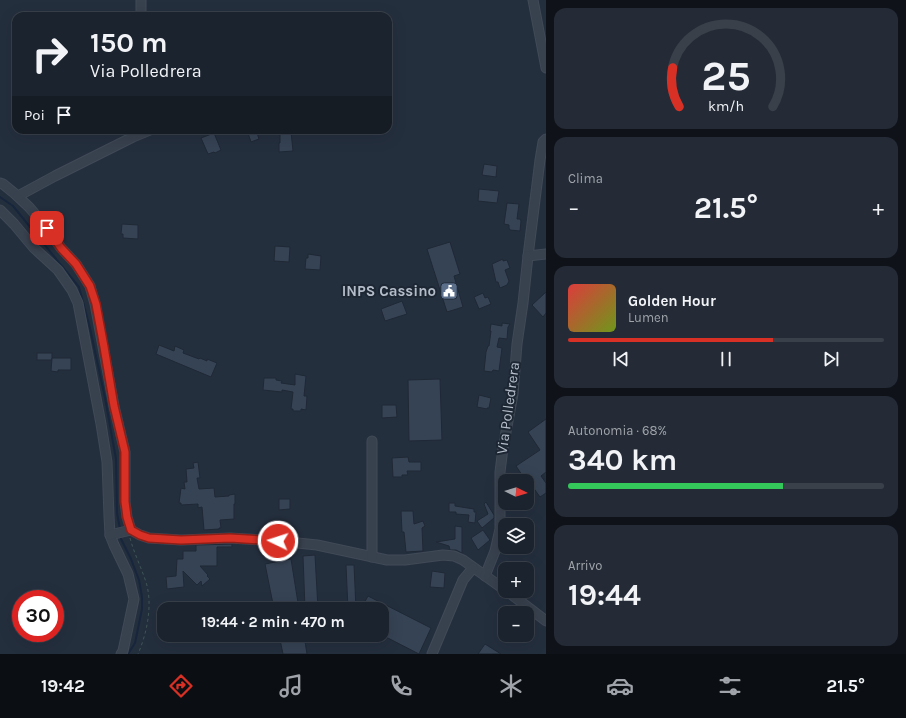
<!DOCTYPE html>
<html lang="it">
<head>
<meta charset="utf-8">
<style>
  body { margin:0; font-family:Karla,sans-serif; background:#242b36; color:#f1f3f6; height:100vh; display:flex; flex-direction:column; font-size:15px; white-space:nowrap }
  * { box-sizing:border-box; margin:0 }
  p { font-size:13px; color:#a0a4aa }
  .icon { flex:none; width:22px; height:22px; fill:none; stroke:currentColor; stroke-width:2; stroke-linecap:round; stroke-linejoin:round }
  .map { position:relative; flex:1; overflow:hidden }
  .sheet { display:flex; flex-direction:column; gap:8px; padding:8px; background:#0f1319; width:360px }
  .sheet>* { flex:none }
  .banner { position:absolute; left:12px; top:12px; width:380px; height:122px; border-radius:12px; box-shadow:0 4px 16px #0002,0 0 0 1px #39404a; background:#1b232e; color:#f1f3f6; overflow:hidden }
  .needle { width:26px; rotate:95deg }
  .controls { position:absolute; left:498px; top:474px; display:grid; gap:8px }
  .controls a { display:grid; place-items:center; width:36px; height:36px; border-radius:8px; background:#1b232e; box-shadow:0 4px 16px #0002,0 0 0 1px #39404a; font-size:20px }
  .speed { position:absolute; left:12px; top:590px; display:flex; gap:8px; font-size:20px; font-weight:700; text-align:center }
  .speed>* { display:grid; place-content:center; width:52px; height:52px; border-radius:50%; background:#1b232e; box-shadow:0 4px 16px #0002,0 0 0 1px #39404a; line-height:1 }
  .speed .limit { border:6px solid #d22; background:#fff; color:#111 }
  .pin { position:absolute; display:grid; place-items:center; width:34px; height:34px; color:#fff; margin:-17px; border-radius:8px; box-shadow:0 2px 6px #0006 }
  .me { position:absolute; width:44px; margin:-22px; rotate:274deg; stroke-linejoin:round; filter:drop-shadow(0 0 3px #0008) }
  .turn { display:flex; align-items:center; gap:14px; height:84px; padding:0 12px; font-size:18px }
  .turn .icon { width:52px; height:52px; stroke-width:2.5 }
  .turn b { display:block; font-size:28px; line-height:34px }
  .then { display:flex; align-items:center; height:38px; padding:0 12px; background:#0003; gap:8px; font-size:15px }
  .big { font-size:30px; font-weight:700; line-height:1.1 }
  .sheet .card { flex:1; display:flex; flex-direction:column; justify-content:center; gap:6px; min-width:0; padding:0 14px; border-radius:12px; background:#242b36 }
  .sheet .dial { align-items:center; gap:0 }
  .dial svg { height:104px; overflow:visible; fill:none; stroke:#39404a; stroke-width:7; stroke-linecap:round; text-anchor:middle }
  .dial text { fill:#f1f3f6; stroke:none }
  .song { display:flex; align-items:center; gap:12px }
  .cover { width:48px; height:48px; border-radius:6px; background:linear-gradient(135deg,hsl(0 70% 55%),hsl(80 70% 35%)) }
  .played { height:4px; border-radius:2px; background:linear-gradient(90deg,#d93025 65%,#39404a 65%) }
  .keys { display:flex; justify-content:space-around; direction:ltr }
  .heat { display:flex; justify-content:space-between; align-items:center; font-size:22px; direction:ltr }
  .charge { height:6px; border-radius:3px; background:linear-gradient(90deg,#34c759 68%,#39404a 0) }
  .trip { position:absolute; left:157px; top:602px; width:232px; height:40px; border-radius:12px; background:#1b232e; box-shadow:0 4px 16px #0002,0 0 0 1px #39404a; font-weight:700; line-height:40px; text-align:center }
  .dock { display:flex; height:64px; justify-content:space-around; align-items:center; background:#0b0e12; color:#a0a4aa }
  .dock .icon { width:28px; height:28px }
  .dock .current { color:#d93025 }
  .dock b { font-size:18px; color:#f1f3f6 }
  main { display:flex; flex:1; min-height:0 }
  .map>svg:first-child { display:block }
</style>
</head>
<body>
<main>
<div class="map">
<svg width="546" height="654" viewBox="0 0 546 654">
  <rect width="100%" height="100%" fill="#242f3e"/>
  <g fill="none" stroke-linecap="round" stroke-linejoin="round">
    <g stroke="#17263c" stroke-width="2">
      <polyline points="0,197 13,206 79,287 90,328 105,398 116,459 117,513 120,529"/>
      <polyline points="121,536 121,539 131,559 139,580 142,597 142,609 135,643 128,654"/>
    </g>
  </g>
  <g fill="#364354" stroke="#1f2835">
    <polygon points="247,130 256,130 259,139 251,142"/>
    <polygon points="280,132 291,132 293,151 279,152 279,143 280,143"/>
    <polygon points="214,133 221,150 215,153 214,152 208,154 201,138"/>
    <polygon points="484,164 497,166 496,177 482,175"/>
    <polygon points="479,189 499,191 497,203 478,201"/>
    <polygon points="507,203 519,204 517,219 520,219 521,221 520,231 510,230 509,228 509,225 504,224"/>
    <polygon points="122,224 138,225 138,239 123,238 123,234 121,234"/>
    <polygon points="450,242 460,274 454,276 463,307 447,312 427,249"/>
    <polygon points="275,246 290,247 289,262 274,261"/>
    <polygon points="308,254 321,256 320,270 305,269 306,258 308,258"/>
    <polygon points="503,259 503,261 507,260 510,268 505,270 509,281 507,285 500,288 498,282 496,282 492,264"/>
    <polygon points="546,292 546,313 543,317 532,305"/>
    <polygon points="483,293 485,298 488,297 491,304 479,309 474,297"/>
    <polygon points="402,301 407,314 385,321 381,309"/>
    <polygon points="502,323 510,324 508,327 507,339 499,338 497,347 502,348 499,371 493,370 492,372 484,371 486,352 488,346 489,346 491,331 490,331 491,324 502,326"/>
    <polygon points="159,345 174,351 175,346 184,350 183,353 199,359 200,358 207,361 207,359 217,363 211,377 156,354"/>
    <rect x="37" y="353" width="15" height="7"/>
    <polygon points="52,358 71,358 71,370 58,370 58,372 51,371"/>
    <polygon points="295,374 306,376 304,396 307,396 306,410 301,409 301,411 293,411 293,409 291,409 293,392 282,390 282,392 263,390 264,378 276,378 276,380 282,381 281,383 295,385"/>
    <polygon points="440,379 442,440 409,441 408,380"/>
    <polygon points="479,395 491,398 489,408 487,408 487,409 477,407"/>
    <polygon points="382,405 396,405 397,417 382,418"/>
    <polygon points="546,419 546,472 541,476 546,483 546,493 540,497 530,483 528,484 527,481 526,481 516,466 540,450 528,432"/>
    <polygon points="408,457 409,462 421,462 421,471 407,471 408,475 402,475 402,477 393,477 392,458"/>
    <polygon points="198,462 200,478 197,478 199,489 214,488 215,497 229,496 229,495 235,494 235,504 234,504 234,519 220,520 221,528 219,528 219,529 204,530 202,507 198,508 198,504 181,505 181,503 179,503 181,488 185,489 184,482 187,482 186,469 194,468 193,463"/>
    <polygon points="279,499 290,499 290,509 279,510"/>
    <polygon points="486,502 494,515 494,518 482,528 477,521 488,514 484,504"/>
    <polygon points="449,503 455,503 455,506 474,509 474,512 476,512 475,523 468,522 469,515 456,514 456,512 449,512"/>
    <polygon points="401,511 413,511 414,524 423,521 425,526 422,528 423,551 406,552 404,532 402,532"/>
    <polygon points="455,526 462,527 462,553 456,550 450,550 449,546 436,542 455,539"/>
    <polygon points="483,530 490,540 478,550 471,538"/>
    <polygon points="232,544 232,547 217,547 217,566 200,566 208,575 207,576 210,579 202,586 201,581 197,585 183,571 184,587 167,589 166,577 176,576 177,559 183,559 183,551 196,551 196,545"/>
    <polygon points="315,555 318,609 305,609 303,556"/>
    <polygon points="291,559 299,609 274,609 265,564"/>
    <polygon points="346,565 354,565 356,609 348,609"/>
    <polygon points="432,571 445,573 444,588 430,587"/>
    <polygon points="368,596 431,628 419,654 382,635 382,609 361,609"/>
    <polygon points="279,635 304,635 307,654 283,654"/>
    <polygon points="485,644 501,654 478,654"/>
  </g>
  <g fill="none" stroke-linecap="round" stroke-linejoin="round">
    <defs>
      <g id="minor">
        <polyline points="141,0 141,16"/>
        <polyline points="533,0 546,68"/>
        <polyline points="0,183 3,184 14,193 29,207 47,228 61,248 76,264 90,286 95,304 114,406 125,452 125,502 127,517 131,530 140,535 149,538 181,540 230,538 278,541 317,545 387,560 405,560 443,555 454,556 463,560 505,590"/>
        <polyline points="18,196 55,176 133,137 150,130"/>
        <polyline points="0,210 14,224 34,248 58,270 72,290 78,303 101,424 107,462 109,516 110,535 114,545 128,574 134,599 123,651 121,654"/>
        <polyline points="528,256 540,160 543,142 546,139"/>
        <polyline points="110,535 131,530"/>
        <polyline points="372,557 372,441"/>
        <polyline points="485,576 495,551 500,529 500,472 503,448 513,394 517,344 523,303 528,256 546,254"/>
        <polyline points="507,591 546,621"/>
        <polyline points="432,654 463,580 473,568"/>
      </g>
    </defs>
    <use href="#minor" stroke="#414a57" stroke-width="11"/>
    <path stroke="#3f5557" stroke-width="1" stroke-dasharray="3 3" stroke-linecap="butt" d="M130,538C134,553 141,567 146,582C153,605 147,633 138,654"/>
    <use href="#minor" stroke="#38414e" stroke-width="9"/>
  </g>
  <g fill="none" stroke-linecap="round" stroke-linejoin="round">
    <defs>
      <polyline id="route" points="47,228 61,248 76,264 90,286 96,304 104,347 114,406 125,452 125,502 127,517 131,530 140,535 149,538 181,540 230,538 278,541"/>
    </defs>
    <use href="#route" stroke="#8d1f18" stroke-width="10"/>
    <use href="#route" stroke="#d93025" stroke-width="7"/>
  </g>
  <defs>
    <symbol id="civic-square" viewBox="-11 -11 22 22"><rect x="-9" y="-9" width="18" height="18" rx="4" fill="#5c6f8a" stroke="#1d2633"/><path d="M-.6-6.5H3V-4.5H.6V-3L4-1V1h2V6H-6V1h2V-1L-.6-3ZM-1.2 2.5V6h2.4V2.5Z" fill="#fff"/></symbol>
  </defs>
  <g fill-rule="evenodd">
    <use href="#civic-square" x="439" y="281" width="20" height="20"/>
  </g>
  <g text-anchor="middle" stroke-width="4" stroke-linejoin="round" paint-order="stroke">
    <g font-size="15" font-weight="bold" fill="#b4bcc9" stroke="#1d2633" text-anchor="end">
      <text x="436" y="296">INPS Cassino</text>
    </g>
    <g font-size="15" fill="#b4bcc9" stroke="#1d2633">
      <text transform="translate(508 408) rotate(-82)" y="5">Via Polledrera</text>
    </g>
  </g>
</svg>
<div class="controls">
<a><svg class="needle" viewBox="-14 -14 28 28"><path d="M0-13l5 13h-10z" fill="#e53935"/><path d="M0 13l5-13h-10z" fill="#a0a4aa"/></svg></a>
<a><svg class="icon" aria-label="layers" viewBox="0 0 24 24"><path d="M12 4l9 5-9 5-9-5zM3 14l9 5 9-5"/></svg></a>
<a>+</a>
<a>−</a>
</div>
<div class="speed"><div class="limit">30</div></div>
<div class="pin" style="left:47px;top:228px;background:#d93025"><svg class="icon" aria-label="arrive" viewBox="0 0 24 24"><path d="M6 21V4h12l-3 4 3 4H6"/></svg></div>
<svg class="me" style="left:278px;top:541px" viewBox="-20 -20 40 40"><circle r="17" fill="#d93025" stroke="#fff" stroke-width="3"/><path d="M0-11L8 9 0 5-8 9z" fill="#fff"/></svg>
<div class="trip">19:44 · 2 min · 470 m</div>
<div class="banner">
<div class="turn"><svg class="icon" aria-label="right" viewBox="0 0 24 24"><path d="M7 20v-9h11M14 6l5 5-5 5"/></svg><div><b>150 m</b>Via Polledrera</div></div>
<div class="then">Poi<svg class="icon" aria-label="arrive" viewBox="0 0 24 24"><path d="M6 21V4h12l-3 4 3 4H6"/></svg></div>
</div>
</div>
<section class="sheet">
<div class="card dial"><svg viewBox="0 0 100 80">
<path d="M14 69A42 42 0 1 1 86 69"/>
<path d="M14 69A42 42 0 0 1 9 39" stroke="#d93025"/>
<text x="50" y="56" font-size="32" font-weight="700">25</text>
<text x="50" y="72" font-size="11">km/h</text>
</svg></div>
<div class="card"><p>Clima</p>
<div class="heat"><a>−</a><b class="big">21.5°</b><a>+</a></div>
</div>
<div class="card">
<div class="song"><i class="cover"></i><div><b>Golden Hour</b><p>Lumen</p></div></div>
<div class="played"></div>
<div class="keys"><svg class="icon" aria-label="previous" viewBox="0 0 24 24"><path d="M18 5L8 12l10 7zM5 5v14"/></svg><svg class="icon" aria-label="pause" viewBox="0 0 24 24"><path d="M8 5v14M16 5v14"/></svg><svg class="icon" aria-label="next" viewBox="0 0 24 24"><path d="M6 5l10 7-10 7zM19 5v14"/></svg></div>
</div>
<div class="card"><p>Autonomia · 68%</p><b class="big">340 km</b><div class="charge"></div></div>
<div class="card"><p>Arrivo</p><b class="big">19:44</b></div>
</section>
</main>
<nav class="dock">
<b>19:42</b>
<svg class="icon current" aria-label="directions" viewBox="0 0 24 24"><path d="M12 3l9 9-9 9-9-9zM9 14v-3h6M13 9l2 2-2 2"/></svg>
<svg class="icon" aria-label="music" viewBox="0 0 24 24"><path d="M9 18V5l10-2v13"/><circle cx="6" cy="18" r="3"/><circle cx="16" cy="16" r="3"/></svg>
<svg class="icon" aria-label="phone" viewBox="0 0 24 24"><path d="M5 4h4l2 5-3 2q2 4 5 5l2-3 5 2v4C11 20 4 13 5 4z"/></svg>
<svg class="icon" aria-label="climate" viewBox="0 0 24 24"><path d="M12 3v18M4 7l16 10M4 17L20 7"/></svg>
<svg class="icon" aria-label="car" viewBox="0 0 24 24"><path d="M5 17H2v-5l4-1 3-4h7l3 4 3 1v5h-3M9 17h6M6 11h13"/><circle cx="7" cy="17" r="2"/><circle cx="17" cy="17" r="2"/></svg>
<svg class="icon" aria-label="filters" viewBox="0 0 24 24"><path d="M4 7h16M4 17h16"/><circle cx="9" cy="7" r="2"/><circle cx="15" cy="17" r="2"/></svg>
<b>21.5°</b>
</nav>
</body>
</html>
